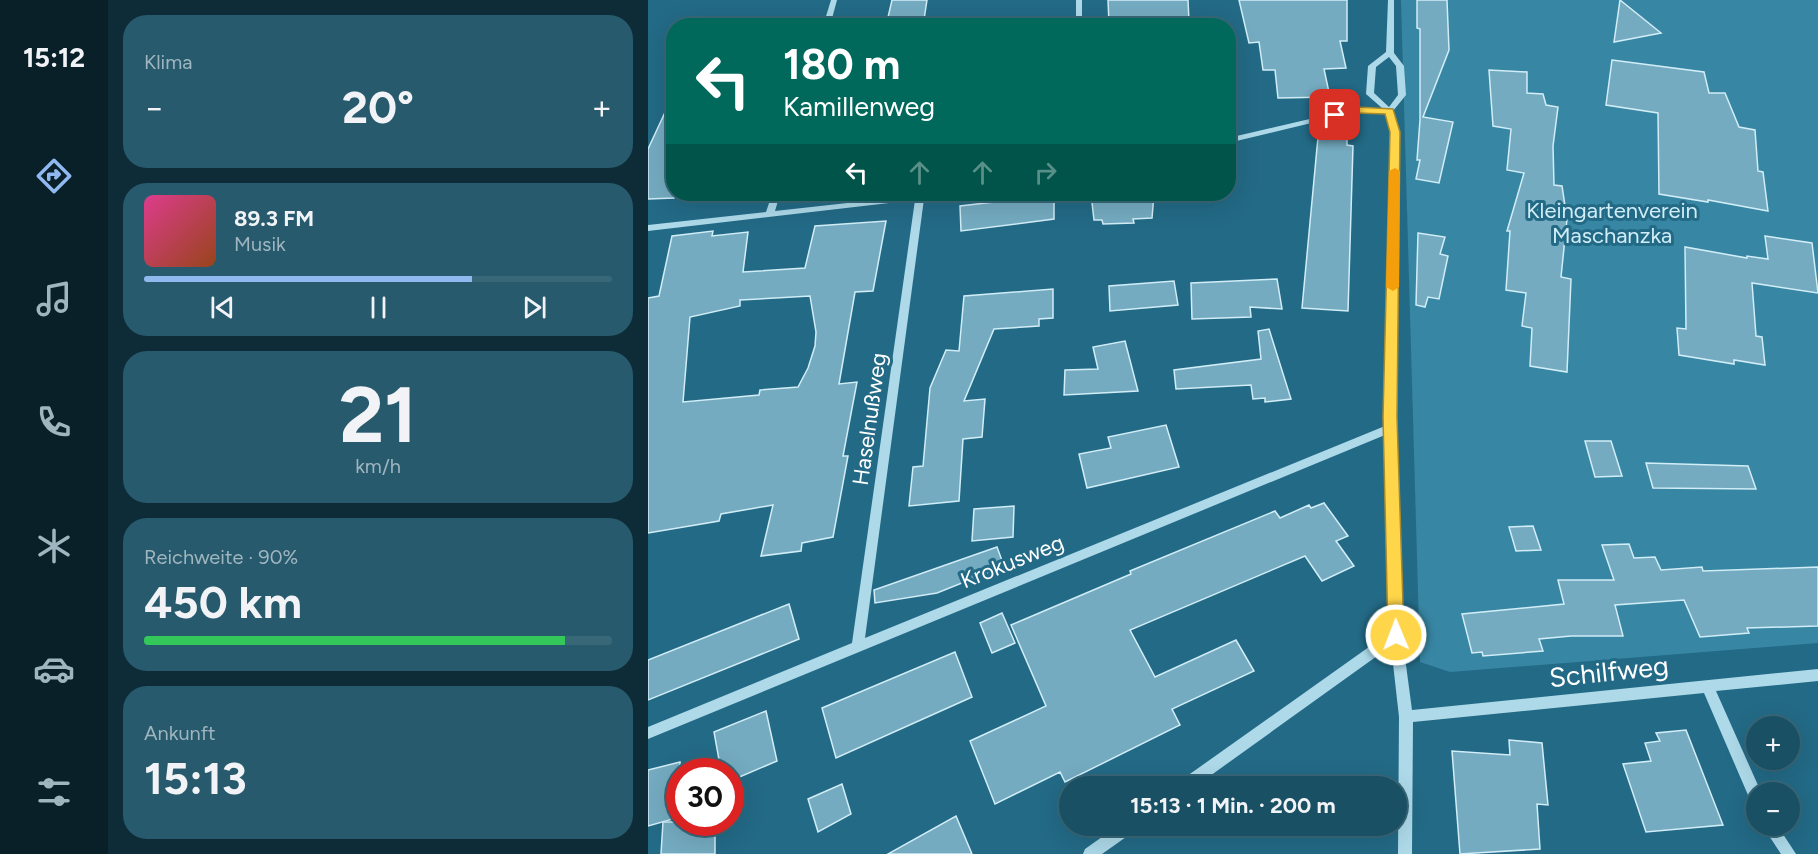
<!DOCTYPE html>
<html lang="de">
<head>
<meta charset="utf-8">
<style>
  body { margin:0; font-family:Figtree,sans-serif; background:#275a6d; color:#f1f3f6; height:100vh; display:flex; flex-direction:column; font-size:22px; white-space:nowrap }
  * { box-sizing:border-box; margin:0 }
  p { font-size:20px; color:#9fb5bf }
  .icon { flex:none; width:33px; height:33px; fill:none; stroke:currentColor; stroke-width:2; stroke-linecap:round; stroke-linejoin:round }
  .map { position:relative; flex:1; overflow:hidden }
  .sheet { display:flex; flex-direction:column; gap:15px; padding:15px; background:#0e2c37; width:540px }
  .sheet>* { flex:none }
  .banner { position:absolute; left:18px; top:18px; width:570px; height:183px; border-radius:24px; box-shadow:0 6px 24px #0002,0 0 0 2px #386778; background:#00695c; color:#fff; overflow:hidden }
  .tools { position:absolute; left:1098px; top:716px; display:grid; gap:12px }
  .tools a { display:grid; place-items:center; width:54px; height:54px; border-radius:50%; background:#1a5064; box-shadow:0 6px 24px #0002,0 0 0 2px #386778; font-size:30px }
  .speed { position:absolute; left:18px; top:758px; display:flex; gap:12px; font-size:30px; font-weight:700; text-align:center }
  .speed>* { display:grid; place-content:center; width:78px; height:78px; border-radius:50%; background:#1a5064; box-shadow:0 6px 24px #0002,0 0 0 2px #386778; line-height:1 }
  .speed .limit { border:9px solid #d22; background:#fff; color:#111 }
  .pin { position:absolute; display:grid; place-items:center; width:51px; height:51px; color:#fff; margin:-26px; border-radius:12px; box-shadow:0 3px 9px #0006 }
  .me { position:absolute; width:66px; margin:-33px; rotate:359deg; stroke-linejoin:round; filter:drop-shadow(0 0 4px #0008) }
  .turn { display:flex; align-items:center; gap:21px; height:126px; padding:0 18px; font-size:27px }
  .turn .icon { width:78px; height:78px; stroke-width:2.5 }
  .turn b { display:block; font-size:42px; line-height:51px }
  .lanes { display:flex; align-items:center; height:57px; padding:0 18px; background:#0003; justify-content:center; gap:30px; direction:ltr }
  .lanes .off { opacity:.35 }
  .big { font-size:45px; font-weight:700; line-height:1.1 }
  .sheet .tile { flex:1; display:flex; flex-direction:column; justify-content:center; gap:9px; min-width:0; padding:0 21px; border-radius:24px; background:#275a6d }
  .sheet .dial { align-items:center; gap:0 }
  .dial b { font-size:78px; line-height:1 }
  .song { display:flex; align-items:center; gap:18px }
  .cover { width:72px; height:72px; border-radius:9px; background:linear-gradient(135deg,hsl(330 70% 55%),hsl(20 70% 35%)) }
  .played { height:6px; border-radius:3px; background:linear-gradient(90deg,#90b9f0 70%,#386778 70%) }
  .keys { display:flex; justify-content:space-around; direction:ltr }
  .heat { display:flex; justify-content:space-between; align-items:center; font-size:33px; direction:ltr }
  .charge { height:9px; border-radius:4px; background:linear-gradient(90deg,#34c759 90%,#386778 0) }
  .trip { position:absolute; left:411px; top:776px; width:348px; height:60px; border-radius:30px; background:#1a5064; box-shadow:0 6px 24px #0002,0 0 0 2px #386778; font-weight:700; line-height:60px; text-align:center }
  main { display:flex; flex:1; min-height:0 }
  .tabs { display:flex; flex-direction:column; width:108px; justify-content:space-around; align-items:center; background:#0a2028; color:#9fb5bf }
  .tabs .icon { width:42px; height:42px }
  .tabs .on { color:#90b9f0 }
  .tabs b { font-size:27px; color:#f1f3f6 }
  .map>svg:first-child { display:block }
</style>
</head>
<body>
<main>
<nav class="tabs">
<b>15:12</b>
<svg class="icon on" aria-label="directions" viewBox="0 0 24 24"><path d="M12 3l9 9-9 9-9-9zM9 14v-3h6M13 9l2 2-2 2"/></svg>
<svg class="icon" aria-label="music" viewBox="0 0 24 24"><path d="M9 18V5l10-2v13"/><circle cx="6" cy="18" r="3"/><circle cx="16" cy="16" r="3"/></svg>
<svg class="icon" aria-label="phone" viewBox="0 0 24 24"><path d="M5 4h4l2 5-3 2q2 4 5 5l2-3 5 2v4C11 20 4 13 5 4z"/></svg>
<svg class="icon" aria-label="climate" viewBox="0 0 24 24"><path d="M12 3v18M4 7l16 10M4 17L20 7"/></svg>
<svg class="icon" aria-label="car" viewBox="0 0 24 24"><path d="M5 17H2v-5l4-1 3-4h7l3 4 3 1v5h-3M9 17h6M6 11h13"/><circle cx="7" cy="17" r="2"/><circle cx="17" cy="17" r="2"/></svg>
<svg class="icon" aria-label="filters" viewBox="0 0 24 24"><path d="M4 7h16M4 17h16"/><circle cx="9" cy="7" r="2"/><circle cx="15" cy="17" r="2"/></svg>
</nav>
<section class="sheet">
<div class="tile"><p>Klima</p>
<div class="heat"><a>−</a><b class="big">20°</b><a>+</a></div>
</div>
<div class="tile">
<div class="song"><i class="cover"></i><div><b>89.3 FM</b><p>Musik</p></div></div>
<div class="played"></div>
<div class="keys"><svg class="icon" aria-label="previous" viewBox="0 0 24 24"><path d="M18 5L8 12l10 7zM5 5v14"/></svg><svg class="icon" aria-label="pause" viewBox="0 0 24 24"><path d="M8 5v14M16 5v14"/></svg><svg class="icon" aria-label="next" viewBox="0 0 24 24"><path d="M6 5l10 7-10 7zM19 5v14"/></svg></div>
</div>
<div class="tile dial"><b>21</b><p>km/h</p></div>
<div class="tile"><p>Reichweite · 90%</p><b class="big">450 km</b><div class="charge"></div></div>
<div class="tile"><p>Ankunft</p><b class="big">15:13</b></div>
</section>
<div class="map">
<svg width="1170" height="854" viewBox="0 0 1170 854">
  <rect width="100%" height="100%" fill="#236a86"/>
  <polygon fill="#3786a3" points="753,0 1170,0 1170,643 802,672 772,662"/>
  <g fill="#74abc0" stroke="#d1edf7" stroke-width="1.5" fill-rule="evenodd">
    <polygon points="244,0 279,0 275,26 238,26"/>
    <polygon points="460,0 540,0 541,21 461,24"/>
    <polygon points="591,0 699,0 699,41 692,41 698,68 676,69 682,97 630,98 627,70 615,70 611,42 601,43"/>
    <polygon points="769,0 799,0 801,50 775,117 805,122 791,183 768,179 772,160 769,160 772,120 772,29 769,28"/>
    <polygon points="972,0 1013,33 966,42"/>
    <polygon points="964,60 1056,72 1061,93 1077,93 1091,127 1107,130 1110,171 1115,172 1120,211 1060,200 1060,202 1011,194 1010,113 958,105"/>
    <polygon points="841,70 879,72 879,93 895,94 898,105 910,107 905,146 906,185 914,186 919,219 913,277 923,279 919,372 882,366 884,328 874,326 878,293 858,290 862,231 859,231 876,173 859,170 863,129 845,126"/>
    <polygon points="26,93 26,198 0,199 0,149"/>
    <polygon points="670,137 699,138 699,145 705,146 700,311 654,308"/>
    <polygon points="443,194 506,194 504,218 485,219 486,223 455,224 454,220 446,220"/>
    <polygon points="406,195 406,219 313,231 312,206"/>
    <path d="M238,221L225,291L207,292L191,384L209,382L195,456H200L185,537L154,543L153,551L113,556L125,505L73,514L71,521L0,533V298L11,296L24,236L65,231L64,236L100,232L95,272L157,268L167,226ZM162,296L168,332L167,346L160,368L150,387L112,390L111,395L35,402L42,317L92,306V300Z"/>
    <polygon points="770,233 797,237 792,254 800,256 791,299 780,297 777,307 768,305"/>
    <polygon points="1117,236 1164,243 1170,293 1104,283 1108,336 1114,337 1117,365 1086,360 1086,364 1031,355 1029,328 1038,329 1037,247 1099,258 1099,256 1120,259"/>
    <polygon points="629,279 634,309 602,307 603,317 544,319 543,283"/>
    <polygon points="526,281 530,305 462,311 461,286"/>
    <polygon points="405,289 405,318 391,319 391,326 346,329 316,401 337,399 334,437 315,439 311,501 261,506 265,467 275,466 282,388 298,350 311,351 316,296"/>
    <polygon points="621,329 643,399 617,402 617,398 605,399 603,385 528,389 526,370 613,359 610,331"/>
    <polygon points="477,341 490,391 416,395 417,370 450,369 445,347"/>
    <polygon points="518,425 531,467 439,488 431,454 463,448 460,437"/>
    <polygon points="937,441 963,441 974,476 947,477"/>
    <polygon points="998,463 1100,466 1108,489 1005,488"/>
    <polygon points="676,503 700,536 688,541 706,566 674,581 657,556 482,630 507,677 588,640 606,671 524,709 532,725 417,782 412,772 347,804 322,741 398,706 363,625 483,574 482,571 627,511 632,518 661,505 663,508"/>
    <polygon points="366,506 365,537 324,541 326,509"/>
    <polygon points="885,526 893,550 868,551 861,527"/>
    <polygon points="981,544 986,558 1007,557 1013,570 1054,567 1055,571 1170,567 1170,626 1099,628 1101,633 1052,637 1036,600 967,605 975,636 923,636 891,639 895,651 835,656 834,652 824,653 814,614 916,604 910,580 966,580 954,545"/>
    <polygon points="349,547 356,566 289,593 227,603 226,590"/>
    <polygon points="141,604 151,639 0,700 0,660"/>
    <polygon points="354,613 367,643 344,653 332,623"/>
    <polygon points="307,652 324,697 188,758 174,708"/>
    <polygon points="118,711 129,761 82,781 82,771 73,771 66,732"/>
    <polygon points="1038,730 1075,825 998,832 975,764 1003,761 997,743 1012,741 1008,733"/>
    <polygon points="861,740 894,743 900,805 889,804 892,849 812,854 804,751 862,755"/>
    <polygon points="32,762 32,817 0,826 0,770"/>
    <polygon points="194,784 203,814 170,832 160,799"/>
    <polygon points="308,816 324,854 240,854"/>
    <polygon points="15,822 67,822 67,854 13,854"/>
  </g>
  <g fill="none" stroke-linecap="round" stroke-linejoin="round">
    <g fill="#add9e9" fill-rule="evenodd">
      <polygon points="183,0 189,0 182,26 175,26"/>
      <rect x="428" y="0" width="6" height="26"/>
      <path d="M740,0H746V53L756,66L758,95L745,111L751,132L747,417L754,635L764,710L1170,669V681L1068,691L1113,792H1108V804L1103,802L1056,693L765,722L764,854H750L751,717L743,646L548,786H530L532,781L742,632L737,435L0,739V727L204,643L267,200L0,231V225L118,212L124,194H132L127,211L281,194H303L299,197L276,199L217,638L737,426L743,132L738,113L709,112L580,143V138L709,108H734L718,94L720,66L738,52ZM741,57L748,66L750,95L741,107L726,93L728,67Z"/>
      <polygon points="471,825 490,825 488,830 454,854 435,854 437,849"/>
      <polygon points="1114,825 1129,825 1148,854 1133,854"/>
    </g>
  </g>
  <polygon fill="#ffd54a" stroke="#a68a30" stroke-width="1.5" points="709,107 745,109 752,132 749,417 756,635 754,640 748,642 743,640 740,635 735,417 742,132 737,114 709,113 687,118 682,115"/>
  <polygon fill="#f59e0b" points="747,168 752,171 751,287 745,291 738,287 741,171"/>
  <g text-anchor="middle" stroke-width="6" stroke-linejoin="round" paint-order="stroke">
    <g font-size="22" fill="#d1edf7" stroke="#236a86">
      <text x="964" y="218">Kleingartenverein<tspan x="964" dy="25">Maschanzka</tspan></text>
    </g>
    <g font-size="22" fill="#fff" stroke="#236a86">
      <text transform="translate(221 419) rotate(-82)" y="8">Haselnußweg</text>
      <text transform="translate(364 561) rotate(-22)" y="8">Krokusweg</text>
    </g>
    <g font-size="27" fill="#fff" stroke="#236a86">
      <text transform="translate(961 672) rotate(-6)" y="9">Schilfweg</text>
    </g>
  </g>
</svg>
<div class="tools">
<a>+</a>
<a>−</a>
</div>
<div class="speed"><div class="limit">30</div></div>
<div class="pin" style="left:687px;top:115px;background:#d93025"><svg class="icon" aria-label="arrive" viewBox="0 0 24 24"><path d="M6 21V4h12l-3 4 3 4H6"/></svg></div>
<svg class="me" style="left:748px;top:635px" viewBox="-20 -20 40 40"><circle r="17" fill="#ffd54a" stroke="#fff" stroke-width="3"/><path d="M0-11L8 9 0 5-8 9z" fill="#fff"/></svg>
<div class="trip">15:13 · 1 Min. · 200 m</div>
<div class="banner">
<div class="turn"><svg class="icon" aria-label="left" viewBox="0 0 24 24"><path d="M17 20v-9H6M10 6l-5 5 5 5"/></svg><div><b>180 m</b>Kamillenweg</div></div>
<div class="lanes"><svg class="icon" aria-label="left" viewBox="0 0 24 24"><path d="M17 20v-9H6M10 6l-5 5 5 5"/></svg><svg class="icon off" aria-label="ahead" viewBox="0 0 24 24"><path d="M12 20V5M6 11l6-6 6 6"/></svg><svg class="icon off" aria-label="ahead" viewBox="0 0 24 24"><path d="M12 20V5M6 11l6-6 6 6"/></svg><svg class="icon off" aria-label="right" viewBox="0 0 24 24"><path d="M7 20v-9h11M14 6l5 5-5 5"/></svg></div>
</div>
</div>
</main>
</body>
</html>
